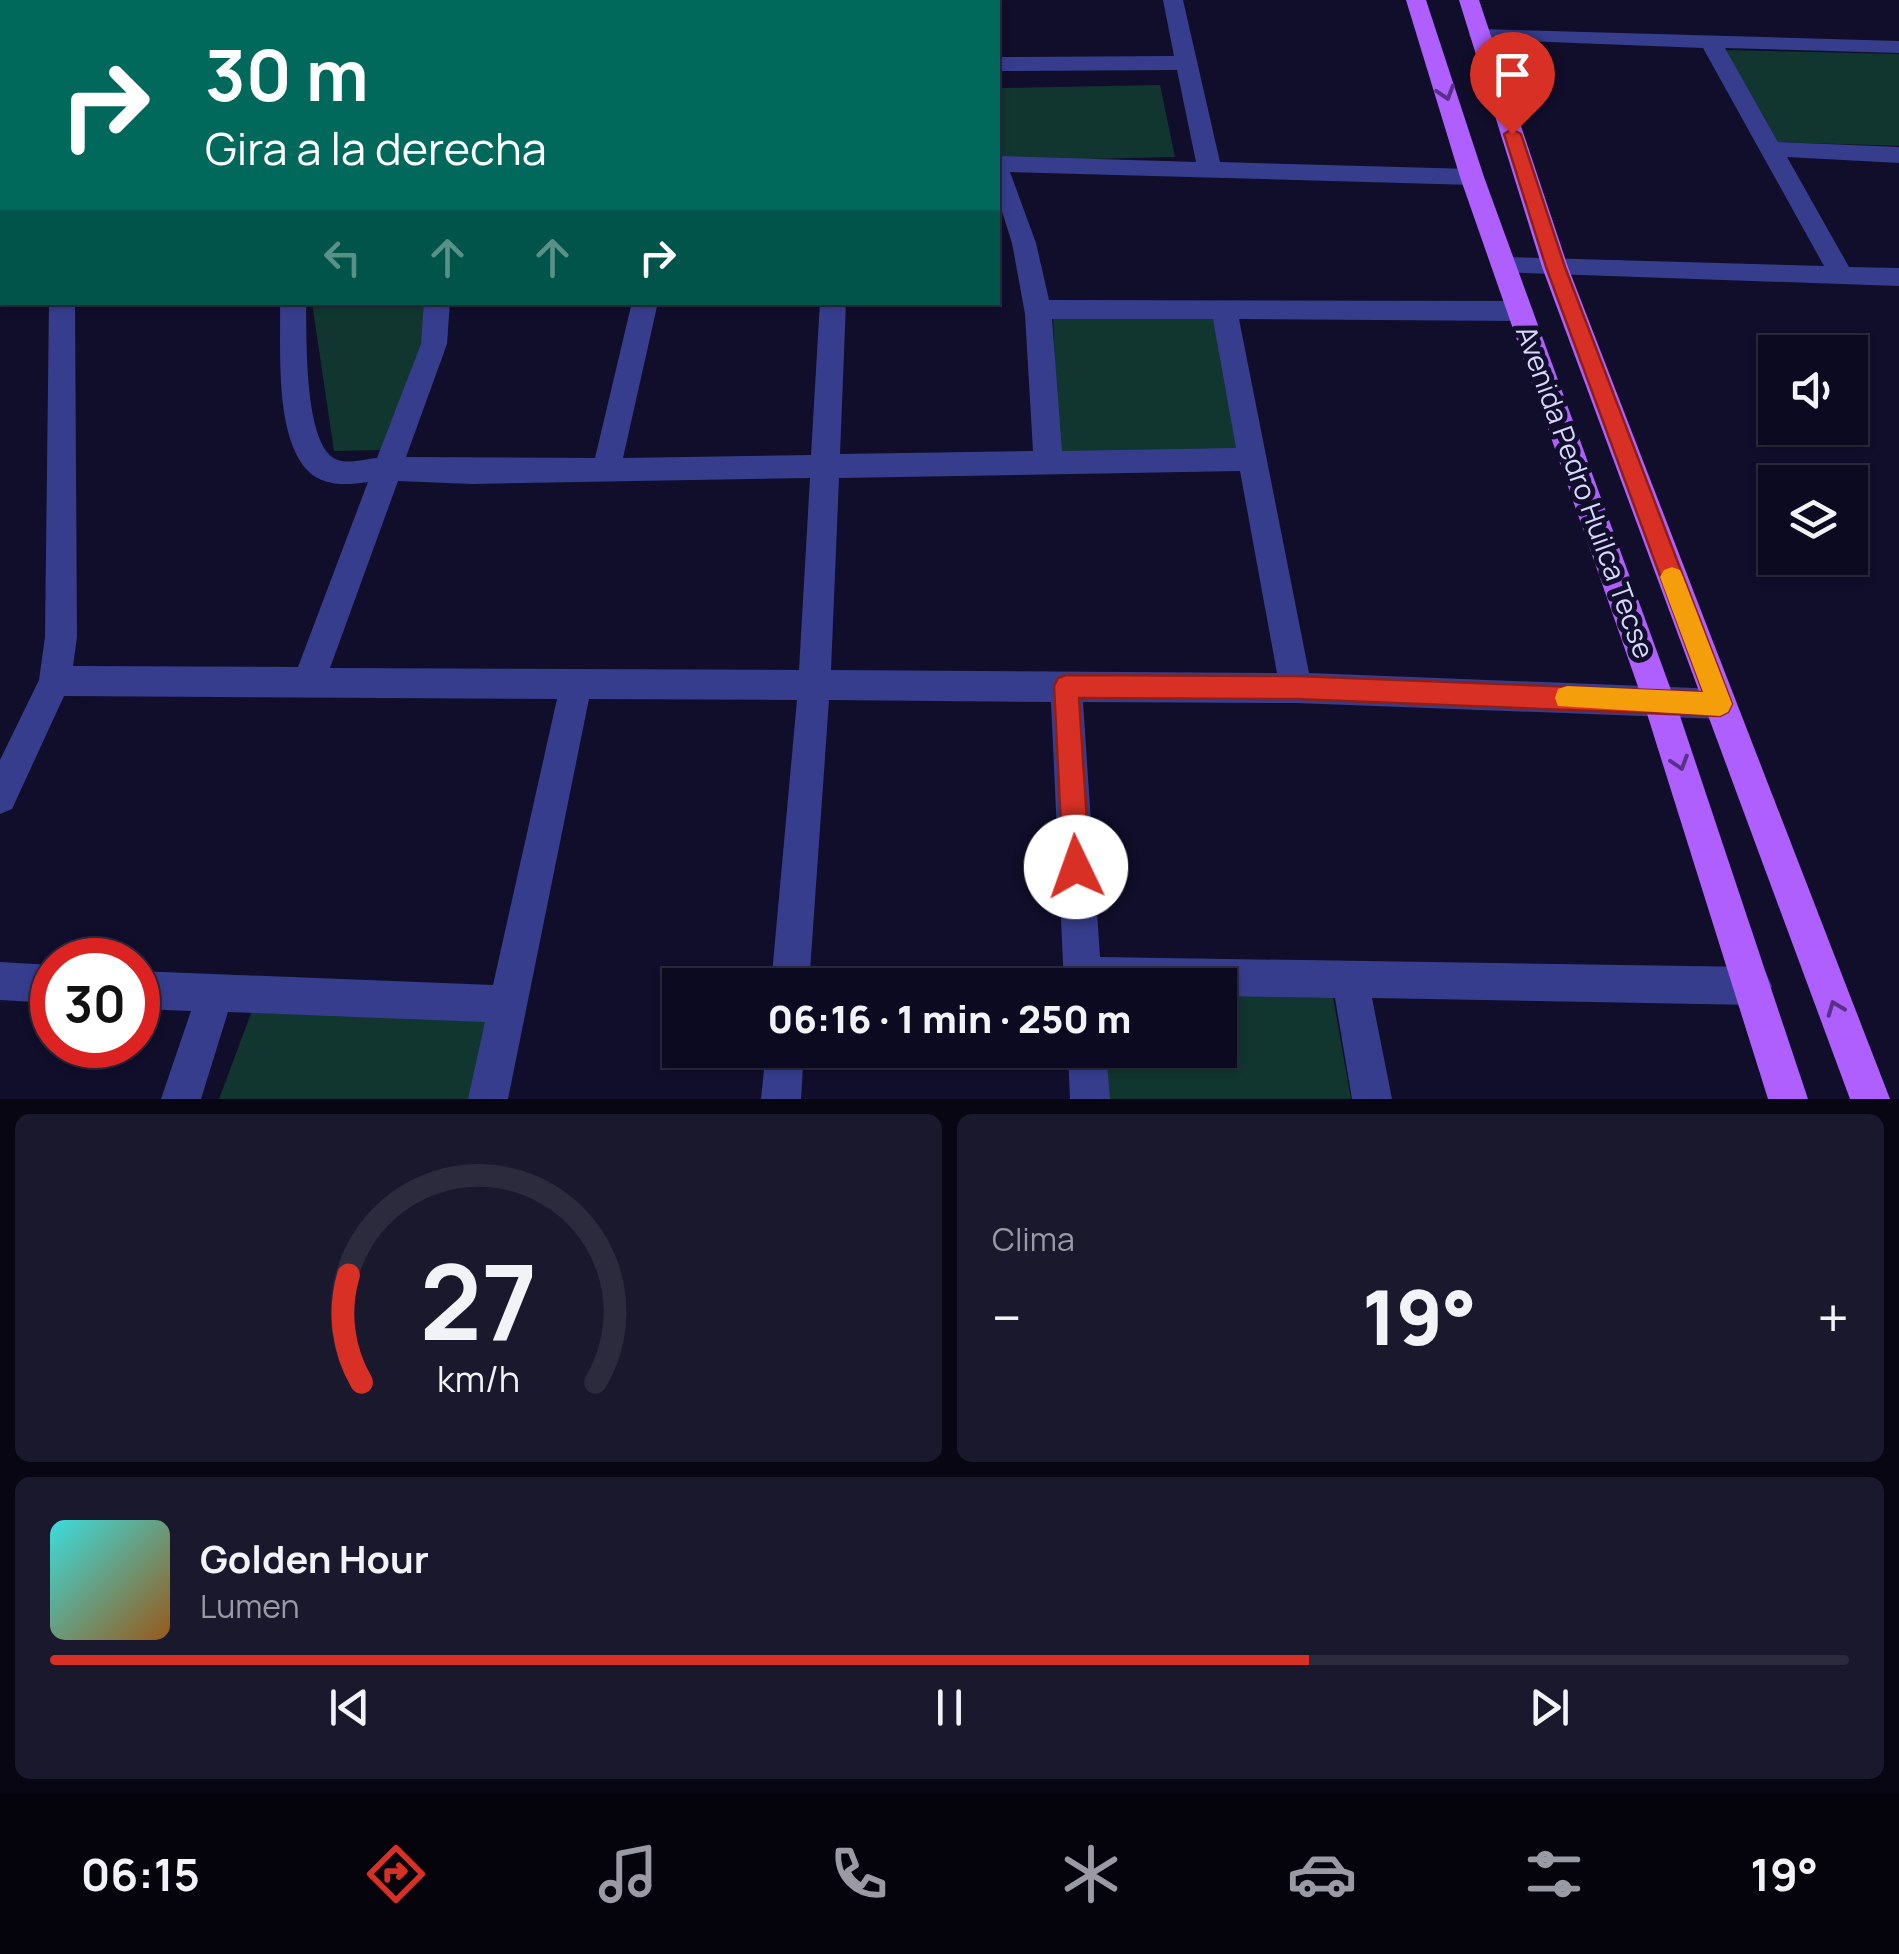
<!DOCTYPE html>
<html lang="es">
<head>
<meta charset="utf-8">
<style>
  body { margin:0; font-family:Manrope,sans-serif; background:#1a182d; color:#f1f3f6; height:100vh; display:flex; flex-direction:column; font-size:38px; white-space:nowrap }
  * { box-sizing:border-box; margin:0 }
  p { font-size:32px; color:#9a9aa5 }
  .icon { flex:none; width:55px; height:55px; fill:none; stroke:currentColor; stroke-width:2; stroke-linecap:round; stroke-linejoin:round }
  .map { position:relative; height:1099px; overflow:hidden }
  .side { display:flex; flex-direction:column; gap:15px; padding:15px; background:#070612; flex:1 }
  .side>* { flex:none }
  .hud { position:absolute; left:0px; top:0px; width:1000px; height:305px; box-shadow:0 2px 8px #0004,0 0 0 2px #2c2b3e; background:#00695c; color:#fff; overflow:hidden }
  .controls { position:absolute; left:1758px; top:335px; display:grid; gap:20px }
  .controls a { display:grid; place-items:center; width:110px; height:110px; border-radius:0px; background:#0c0a20; box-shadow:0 2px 8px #0004,0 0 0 2px #2c2b3e; font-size:50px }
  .speed { position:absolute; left:30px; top:938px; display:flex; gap:20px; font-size:50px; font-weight:700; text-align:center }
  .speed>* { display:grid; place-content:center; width:130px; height:130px; border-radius:50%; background:#0c0a20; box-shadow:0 2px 8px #0004,0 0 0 2px #2c2b3e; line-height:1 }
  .speed .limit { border:15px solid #d22; background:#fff; color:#111 }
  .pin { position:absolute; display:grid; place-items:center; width:85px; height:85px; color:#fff; margin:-102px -42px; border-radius:50% 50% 50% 0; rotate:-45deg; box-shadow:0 0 10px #0007 }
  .pin .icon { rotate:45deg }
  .me { position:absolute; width:110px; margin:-55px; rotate:357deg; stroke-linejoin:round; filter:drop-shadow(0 0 8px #0008) }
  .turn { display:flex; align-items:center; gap:35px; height:210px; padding:0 40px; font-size:45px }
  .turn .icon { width:130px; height:130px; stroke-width:2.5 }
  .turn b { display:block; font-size:70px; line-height:85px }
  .lanes { display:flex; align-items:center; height:95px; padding:0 40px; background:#0003; justify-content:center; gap:50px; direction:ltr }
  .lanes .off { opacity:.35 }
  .big { font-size:75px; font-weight:800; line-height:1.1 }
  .side .tile { flex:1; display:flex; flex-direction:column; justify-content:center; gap:15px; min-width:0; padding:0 35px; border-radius:15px; background:#1a182d }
  .side .dial { align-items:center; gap:0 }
  .dial svg { height:260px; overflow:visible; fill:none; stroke:#2c2b3e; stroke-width:7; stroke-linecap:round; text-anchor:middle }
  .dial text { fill:#f1f3f6; stroke:none }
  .song { display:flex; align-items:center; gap:30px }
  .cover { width:120px; height:120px; border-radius:15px; background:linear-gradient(135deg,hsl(180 70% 55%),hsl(30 70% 35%)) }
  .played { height:10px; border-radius:5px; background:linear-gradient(90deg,#d93025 70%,#2c2b3e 70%) }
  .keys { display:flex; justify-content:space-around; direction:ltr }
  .heat { display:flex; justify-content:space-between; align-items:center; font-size:55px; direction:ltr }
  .side .tiles { flex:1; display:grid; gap:15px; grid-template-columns:1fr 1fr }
  .tile:last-child { grid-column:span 2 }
  .trip { position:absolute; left:662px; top:968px; width:575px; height:100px; border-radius:0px; background:#0c0a20; box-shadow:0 2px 8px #0004,0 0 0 2px #2c2b3e; font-weight:800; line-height:100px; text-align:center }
  .tab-bar { display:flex; height:160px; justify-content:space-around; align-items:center; background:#05040d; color:#9a9aa5 }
  .tab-bar .icon { width:70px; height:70px }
  .tab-bar .on { color:#d93025 }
  .tab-bar b { font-size:45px; color:#f1f3f6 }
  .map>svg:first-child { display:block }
</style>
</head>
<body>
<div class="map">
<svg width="1899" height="1099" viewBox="0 0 1899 1099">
  <rect width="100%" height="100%" fill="#100e2b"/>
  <g fill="#11352f">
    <polygon points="1726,50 1899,54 1899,146 1778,142"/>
    <polygon points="1160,85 1175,157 998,161 998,88"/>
    <polygon points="312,303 428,303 424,348 382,450 334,451"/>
    <polygon points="1053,315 1216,317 1240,451 1058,453"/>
    <polygon points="1220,995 1333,997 1351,1099 1107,1099 1104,1050 1220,1050"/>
    <polygon points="498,996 476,1099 219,1099 256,1000"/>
  </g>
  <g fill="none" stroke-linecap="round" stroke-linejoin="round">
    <g fill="#363d8d" fill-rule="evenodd">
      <polygon points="697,0 718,0 719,2 698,2"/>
      <path d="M1163,0H1183L1220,162L1472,169L1484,177L1472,185L1010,172L1036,243L1049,300L1520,301L1529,304L1533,311L1529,318L1520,321L1239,319L1309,673L1720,689L1732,693L1736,704L1732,715L1720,719L1296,703L1083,702L1100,957L1753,967L1766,973L1772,986L1766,999L1753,1005L1372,998L1392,1099H1352L1335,998L1220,996V985H1064L1051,702L829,700L809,985H771L797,700L589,699L508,1099H468L485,1022L228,1012L201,1099H161L191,1011L138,1009V971L493,985L557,699L64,696L12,809L0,814V760L39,680L45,637L49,302H75L77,637L73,666L298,667L368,482C348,485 324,487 308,471C274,436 281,348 280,302H306C307,334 303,449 338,460C349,464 366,459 377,458L421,344L424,302H450L447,344L406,457L595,458L632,302H658L623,458L811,455L820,302H846L840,454L1033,451L1025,314L1012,243L998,199V156L1196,162L1177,70L998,71V57L1174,56ZM1052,319H1213L1236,448L1062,451ZM1240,471L1277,673L831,670L839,478ZM810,478L799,670L330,668L398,481L472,484Z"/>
      <polygon points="1480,29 1899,41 1899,53 1725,48 1778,142 1899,147 1899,163 1787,157 1849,267 1899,268 1899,286 1495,272 1491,266 1495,260 1504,257 1824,266 1703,48 1473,39 1469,35 1473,31"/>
      <rect x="0" y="150" width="2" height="16"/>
      <polygon points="0,962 52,965 52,1003 0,1000"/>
      <polygon points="766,1050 804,1050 801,1099 761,1099"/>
      <polygon points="1068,1050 1106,1050 1110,1099 1070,1099"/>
    </g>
    <g fill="#b05fff" fill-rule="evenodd">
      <polygon points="1406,0 1426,0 1484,177 1675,701 1808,1099 1768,1099 1643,701 1460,177"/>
      <polygon points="1459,0 1479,0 1568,267 1890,1099 1850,1099 1542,267"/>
    </g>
  </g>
  <defs><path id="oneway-chevron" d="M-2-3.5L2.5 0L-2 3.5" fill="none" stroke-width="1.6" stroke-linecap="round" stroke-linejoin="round" transform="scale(2.5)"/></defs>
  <g stroke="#58328a">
    <use href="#oneway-chevron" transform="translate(1446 93) rotate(73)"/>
    <use href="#oneway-chevron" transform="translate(1680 763) rotate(72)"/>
    <use href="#oneway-chevron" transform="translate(1835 1008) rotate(-111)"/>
  </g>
  <polygon fill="#d93025" stroke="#8d1f18" stroke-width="2.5" points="1512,129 1521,134 1565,267 1732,704 1728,712 1720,716 1296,699 1079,698 1090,867 1086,876 1076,880 1067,876 1063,867 1054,686 1058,678 1066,675 1296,676 1703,692 1546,267 1504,134"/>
  <polygon fill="#f59e0b" points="1672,567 1680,570 1683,577 1732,704 1728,712 1720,716 1558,706 1555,698 1558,689 1567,686 1703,692 1660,577 1664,570"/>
  <g text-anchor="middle" stroke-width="10" stroke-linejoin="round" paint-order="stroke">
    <g font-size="28" fill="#d8d8ff" stroke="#100e2b">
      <text transform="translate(1585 492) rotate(70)" y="10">Avenida Pedro Huilca Tecse</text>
    </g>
  </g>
</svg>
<div class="controls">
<a><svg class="icon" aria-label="sound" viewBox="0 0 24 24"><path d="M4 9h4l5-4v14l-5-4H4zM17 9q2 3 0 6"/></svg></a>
<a><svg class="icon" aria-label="layers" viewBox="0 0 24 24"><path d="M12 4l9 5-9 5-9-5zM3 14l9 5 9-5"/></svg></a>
</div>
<div class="speed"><div class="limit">30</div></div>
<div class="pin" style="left:1512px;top:134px;background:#d93025"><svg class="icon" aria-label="arrive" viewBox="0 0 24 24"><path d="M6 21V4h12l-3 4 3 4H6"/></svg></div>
<svg class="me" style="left:1076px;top:867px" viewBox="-20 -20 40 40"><circle r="19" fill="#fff"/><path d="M0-13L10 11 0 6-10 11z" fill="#d93025"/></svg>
<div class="trip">06:16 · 1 min · 250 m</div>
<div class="hud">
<div class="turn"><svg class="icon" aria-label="right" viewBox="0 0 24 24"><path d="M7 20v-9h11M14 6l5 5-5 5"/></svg><div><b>30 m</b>Gira a la derecha</div></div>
<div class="lanes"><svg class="icon off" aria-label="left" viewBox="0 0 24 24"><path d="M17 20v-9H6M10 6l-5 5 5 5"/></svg><svg class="icon off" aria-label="ahead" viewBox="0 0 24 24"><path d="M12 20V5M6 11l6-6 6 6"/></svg><svg class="icon off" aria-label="ahead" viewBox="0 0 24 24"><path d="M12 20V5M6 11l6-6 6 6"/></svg><svg class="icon" aria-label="right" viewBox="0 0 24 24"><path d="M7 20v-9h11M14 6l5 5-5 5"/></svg></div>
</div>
</div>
<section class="side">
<div class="tiles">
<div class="tile dial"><svg viewBox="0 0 100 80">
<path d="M14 69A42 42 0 1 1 86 69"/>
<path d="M14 69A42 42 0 0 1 10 36" stroke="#d93025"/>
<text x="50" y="56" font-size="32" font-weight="700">27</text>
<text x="50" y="72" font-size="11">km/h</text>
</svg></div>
<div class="tile"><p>Clima</p>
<div class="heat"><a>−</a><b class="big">19°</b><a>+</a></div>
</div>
<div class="tile">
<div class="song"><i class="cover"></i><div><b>Golden Hour</b><p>Lumen</p></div></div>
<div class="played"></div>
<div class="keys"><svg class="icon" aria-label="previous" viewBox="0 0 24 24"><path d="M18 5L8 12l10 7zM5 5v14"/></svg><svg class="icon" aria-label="pause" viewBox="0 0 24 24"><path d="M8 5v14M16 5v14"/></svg><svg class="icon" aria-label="next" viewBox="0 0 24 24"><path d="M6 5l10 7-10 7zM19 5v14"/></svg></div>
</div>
</div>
</section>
<nav class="tab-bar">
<b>06:15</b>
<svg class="icon on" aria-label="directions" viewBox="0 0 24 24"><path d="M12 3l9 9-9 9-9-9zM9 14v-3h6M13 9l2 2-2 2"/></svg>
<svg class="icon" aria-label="music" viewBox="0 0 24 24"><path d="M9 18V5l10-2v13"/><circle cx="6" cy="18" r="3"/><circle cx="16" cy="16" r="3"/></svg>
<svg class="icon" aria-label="phone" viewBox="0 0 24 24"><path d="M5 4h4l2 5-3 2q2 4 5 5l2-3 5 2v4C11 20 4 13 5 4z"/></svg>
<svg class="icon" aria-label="climate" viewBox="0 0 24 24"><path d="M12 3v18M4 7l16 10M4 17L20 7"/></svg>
<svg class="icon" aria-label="car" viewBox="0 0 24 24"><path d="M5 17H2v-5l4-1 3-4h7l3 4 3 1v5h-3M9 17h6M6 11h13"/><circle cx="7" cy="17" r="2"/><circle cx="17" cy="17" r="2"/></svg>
<svg class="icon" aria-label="filters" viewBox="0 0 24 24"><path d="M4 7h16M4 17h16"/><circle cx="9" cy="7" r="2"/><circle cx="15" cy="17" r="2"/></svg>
<b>19°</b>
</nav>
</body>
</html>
